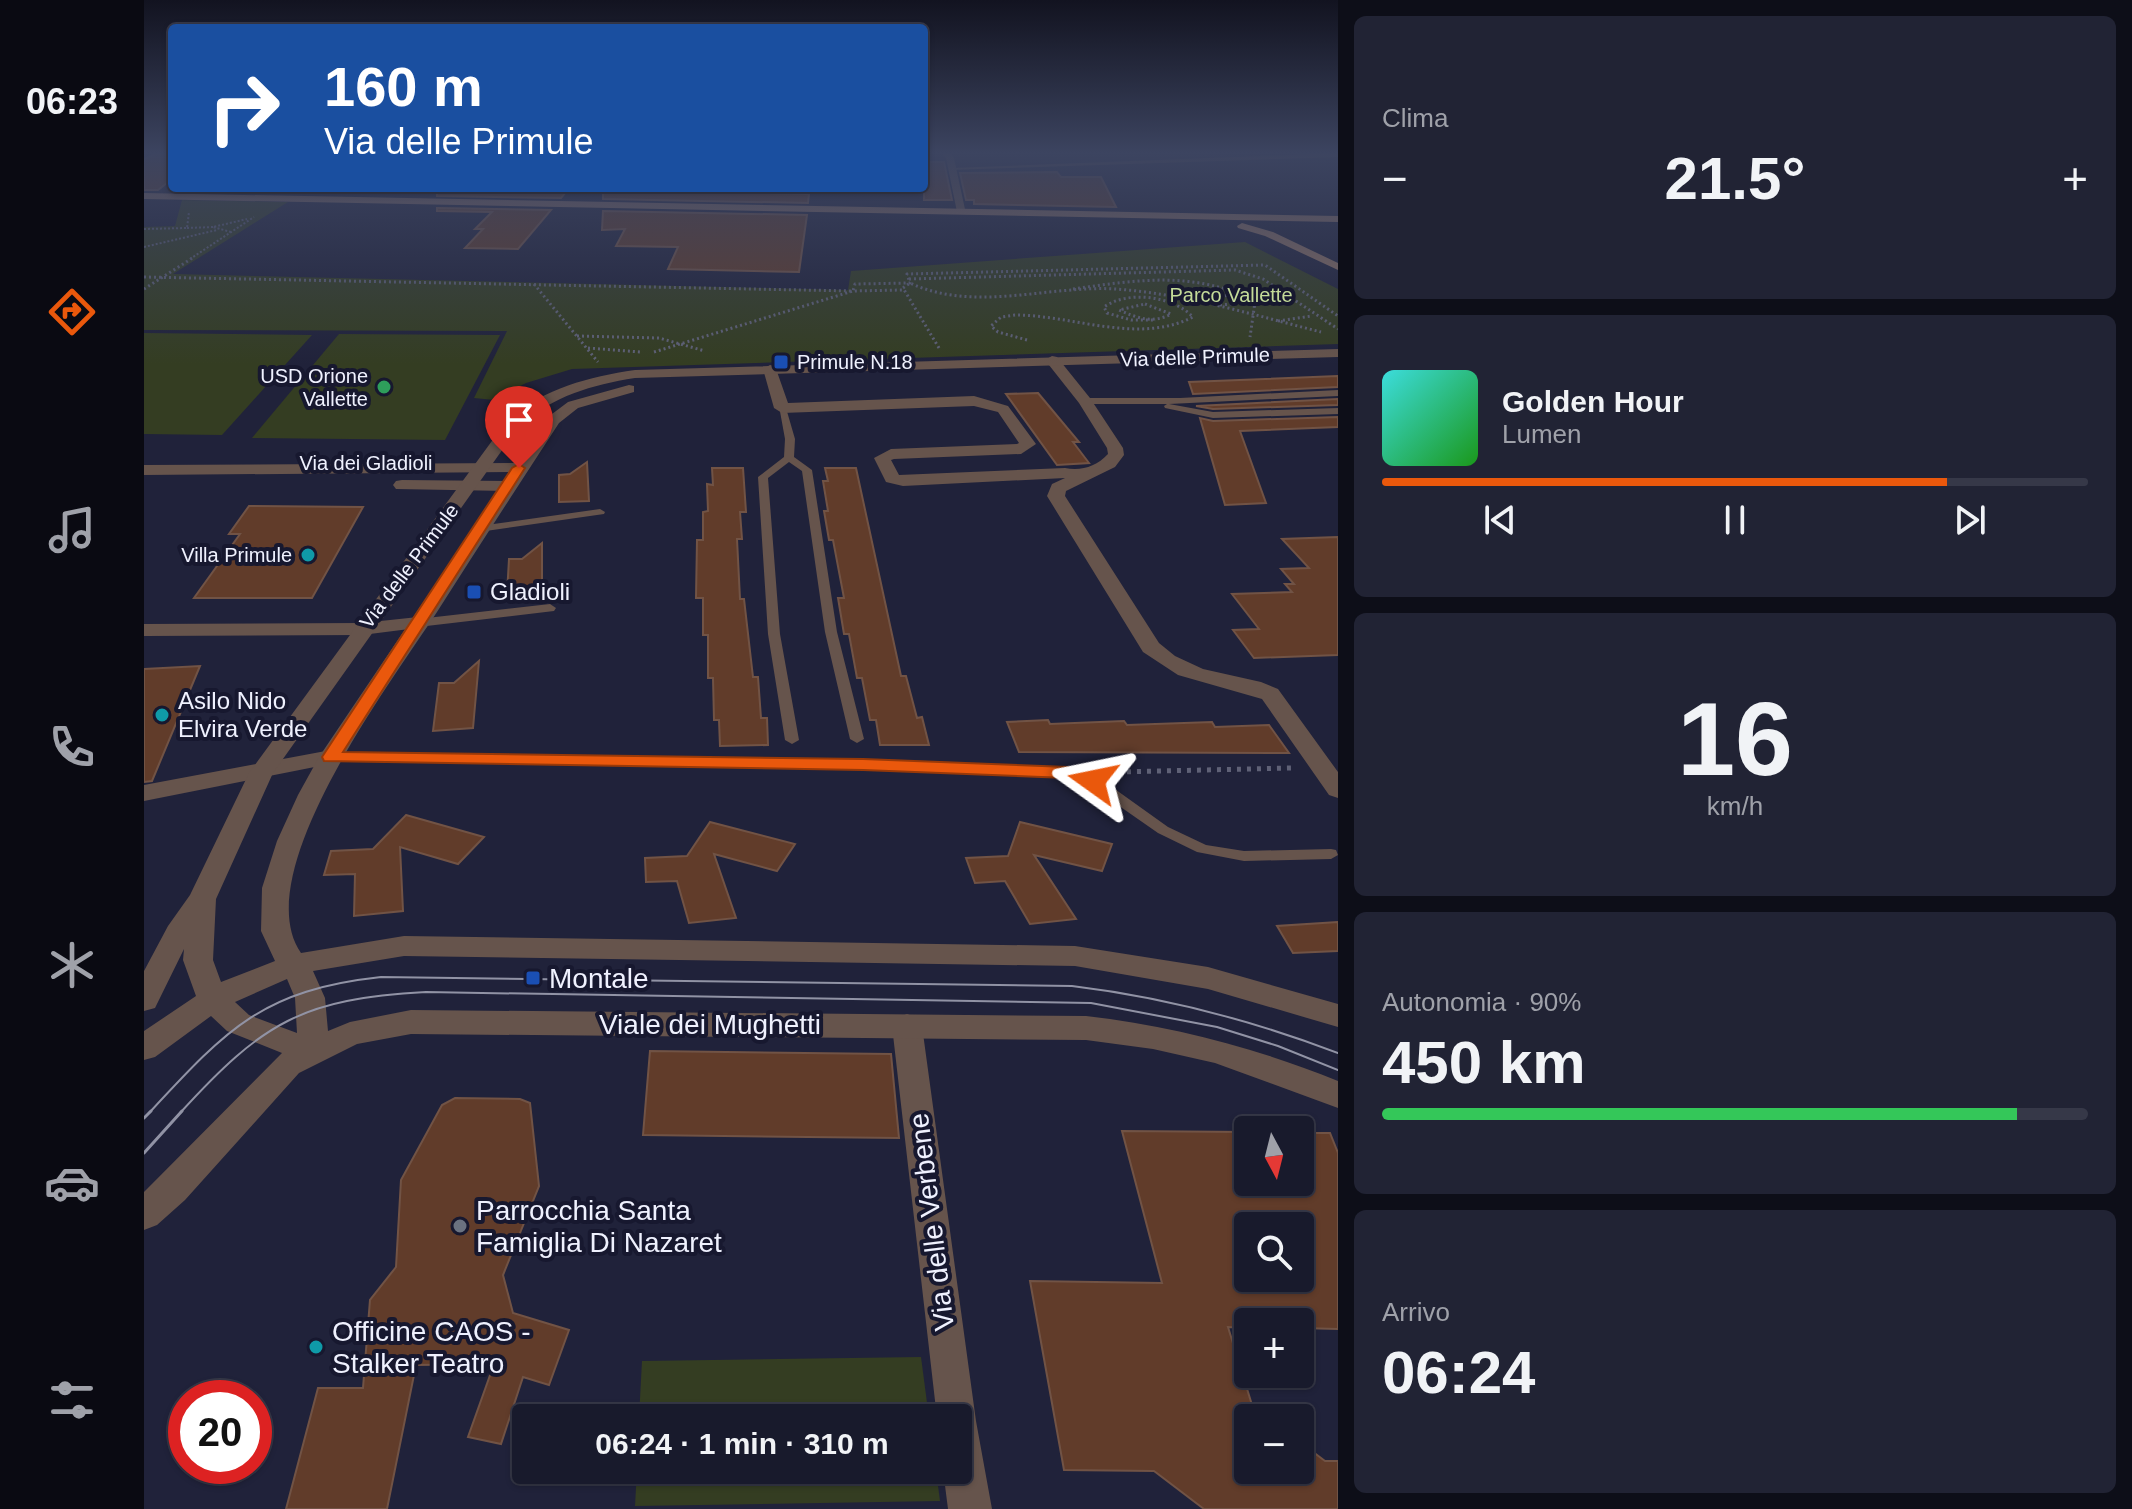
<!DOCTYPE html>
<html lang="it">
<head>
<meta charset="utf-8">
<style>
  body { margin:0; font-family:Arial,sans-serif; background:#212334; color:#f1f3f6; height:100vh; display:flex; flex-direction:column; font-size:30px; white-space:nowrap }
  * { box-sizing:border-box; margin:0 }
  p { font-size:26px; color:#9fa1a9 }
  .icon { flex:none; width:44px; height:44px; fill:none; stroke:currentColor; stroke-width:2; stroke-linecap:round; stroke-linejoin:round }
  .map { position:relative; flex:1; overflow:hidden }
  .panel { display:flex; flex-direction:column; gap:16px; padding:16px; background:#0d0e18; width:794px }
  .panel>* { flex:none }
  .top-card { position:absolute; left:24px; top:24px; width:760px; height:168px; border-radius:8px; box-shadow:0 2px 6px #0004,0 0 0 2px #363848; background:#1a4fa0; color:#fff; overflow:hidden }
  .needle { width:52px; rotate:173deg }
  .controls { position:absolute; left:1090px; top:1116px; display:grid; gap:16px }
  .controls a { display:grid; place-items:center; width:80px; height:80px; border-radius:8px; background:#181a2c; box-shadow:0 2px 6px #0004,0 0 0 2px #363848; font-size:40px }
  .speed { position:absolute; left:24px; top:1380px; display:flex; gap:16px; font-size:40px; font-weight:700; text-align:center }
  .speed>* { display:grid; place-content:center; width:104px; height:104px; border-radius:50%; background:#181a2c; box-shadow:0 2px 6px #0004,0 0 0 2px #363848; line-height:1 }
  .speed .limit { border:12px solid #d22; background:#fff; color:#111 }
  .pin { position:absolute; display:grid; place-items:center; width:68px; height:68px; color:#fff; margin:-82px -34px; border-radius:50% 50% 50% 0; rotate:-45deg; box-shadow:0 0 8px #0007 }
  .pin .icon { rotate:45deg }
  .me { position:absolute; width:88px; margin:-44px; rotate:282deg; stroke-linejoin:round; filter:drop-shadow(0 0 6px #0008) }
  .turn { display:flex; align-items:center; gap:28px; height:168px; padding:0 24px; font-size:36px }
  .turn .icon { width:104px; height:104px; stroke-width:2.5 }
  .turn b { display:block; font-size:56px; line-height:68px }
  .big { font-size:60px; font-weight:800; line-height:1.1 }
  .panel .tile { flex:1; display:flex; flex-direction:column; justify-content:center; gap:12px; min-width:0; padding:0 28px; border-radius:12px; background:#212334 }
  .panel .dial { align-items:center; gap:0 }
  .dial b { font-size:104px; line-height:1 }
  .song { display:flex; align-items:center; gap:24px }
  .cover { width:96px; height:96px; border-radius:12px; background:linear-gradient(135deg,hsl(180 70% 55%),hsl(120 70% 35%)) }
  .played { height:8px; border-radius:4px; background:linear-gradient(90deg,#ea580c 80%,#363848 80%) }
  .keys { display:flex; justify-content:space-around; direction:ltr }
  .heat { display:flex; justify-content:space-between; align-items:center; font-size:44px; direction:ltr }
  .charge { height:12px; border-radius:6px; background:linear-gradient(90deg,#34c759 90%,#363848 0) }
  .trip { position:absolute; left:368px; top:1404px; width:460px; height:80px; border-radius:8px; background:#181a2c; box-shadow:0 2px 6px #0004,0 0 0 2px #363848; font-weight:800; line-height:80px; text-align:center }
  main { display:flex; flex:1; min-height:0 }
  .tabs { display:flex; flex-direction:column; width:144px; justify-content:space-around; align-items:center; background:#0a0a12; color:#9fa1a9 }
  .tabs .icon { width:56px; height:56px }
  .tabs .active { color:#ea580c }
  .tabs b { font-size:36px; color:#f1f3f6 }
  .map>svg:first-child { display:block }
</style>
</head>
<body>
<main>
<nav class="tabs">
<b>06:23</b>
<svg class="icon active" aria-label="directions" viewBox="0 0 24 24"><path d="M12 3l9 9-9 9-9-9zM9 14v-3h6M13 9l2 2-2 2"/></svg>
<svg class="icon" aria-label="music" viewBox="0 0 24 24"><path d="M9 18V5l10-2v13"/><circle cx="6" cy="18" r="3"/><circle cx="16" cy="16" r="3"/></svg>
<svg class="icon" aria-label="phone" viewBox="0 0 24 24"><path d="M5 4h4l2 5-3 2q2 4 5 5l2-3 5 2v4C11 20 4 13 5 4z"/></svg>
<svg class="icon" aria-label="climate" viewBox="0 0 24 24"><path d="M12 3v18M4 7l16 10M4 17L20 7"/></svg>
<svg class="icon" aria-label="car" viewBox="0 0 24 24"><path d="M5 17H2v-5l4-1 3-4h7l3 4 3 1v5h-3M9 17h6M6 11h13"/><circle cx="7" cy="17" r="2"/><circle cx="17" cy="17" r="2"/></svg>
<svg class="icon" aria-label="filters" viewBox="0 0 24 24"><path d="M4 7h16M4 17h16"/><circle cx="9" cy="7" r="2"/><circle cx="15" cy="17" r="2"/></svg>
</nav>
<div class="map">
<svg width="1194" height="1509" viewBox="0 0 1194 1509">
  <rect width="100%" height="100%" fill="#20223a"/>
  <g fill="#343d22">
    <polygon points="38,200 144,202 29,274 704,290 707,271 1101,242 1194,289 1194,344 428,369 382,383 350,400 330,398 363,331 0,330 0,227 31,226"/>
    <polygon points="0,333 168,335 78,435 0,434"/>
    <polygon points="195,334 356,335 301,440 108,438"/>
    <polygon points="777,1357 785,1418 495,1418 498,1361"/>
    <polygon points="493,1470 792,1470 796,1501 491,1506"/>
  </g>
  <g fill="#613c2a" stroke="#715345" stroke-width="2" fill-rule="evenodd">
    <polygon points="17,152 28,152 28,179 14,190 0,190 0,159"/>
    <polygon points="780,162 800,162 808,200 780,200"/>
    <polygon points="913,172 917,177 957,177 972,207 830,204 830,200 822,200 816,173"/>
    <polygon points="293,188 425,188 417,198 293,196"/>
    <polygon points="459,188 618,188 620,193 665,194 664,203 459,199"/>
    <polygon points="293,208 407,210 374,249 321,248 339,229 331,229 348,212 293,211"/>
    <polygon points="459,211 663,215 655,272 524,269 534,247 472,246 481,229 458,230"/>
    <polygon points="1194,376 1194,387 1049,394 1045,382"/>
    <polygon points="894,393 935,442 929,442 945,463 913,465 862,394"/>
    <polygon points="1194,399 1194,405 1069,409 1052,406"/>
    <polygon points="1194,417 1194,427 1096,431 1122,503 1081,505 1056,418 1069,421"/>
    <polygon points="443,462 445,501 415,502 415,475 426,474"/>
    <polygon points="568,468 599,468 602,512 596,512 598,539 593,539 596,599 600,599 609,677 614,677 617,718 623,718 624,745 576,746 575,720 570,720 569,678 564,678 564,635 559,635 559,598 552,598 553,540 559,540 559,512 564,511 563,484 569,485"/>
    <polygon points="681,468 712,468 757,676 762,676 773,718 778,717 785,745 736,745 732,720 726,720 718,678 713,678 705,634 700,634 694,598 700,598 689,540 685,540 680,511 684,511 679,481 684,481"/>
    <polygon points="105,506 219,507 168,598 50,598 96,534 85,534"/>
    <polygon points="1194,537 1194,655 1110,658 1089,630 1115,629 1088,594 1148,592 1141,584 1150,584 1137,569 1165,568 1138,539"/>
    <polygon points="398,543 398,592 363,594 365,559 378,559"/>
    <polygon points="335,661 329,728 289,731 295,683 310,683"/>
    <polygon points="56,666 8,781 0,782 0,669"/>
    <polygon points="904,720 906,724 980,721 983,725 1068,722 1071,727 1125,725 1145,753 875,752 863,722"/>
    <polygon points="262,815 340,837 314,864 256,847 259,911 210,916 211,874 180,875 187,851 229,849"/>
    <polygon points="566,822 651,844 633,871 570,854 592,918 545,923 533,881 502,882 501,858 543,856"/>
    <polygon points="876,822 968,844 958,871 890,855 932,919 886,924 861,881 831,883 822,858 864,856"/>
    <polygon points="1194,922 1194,951 1149,953 1133,926"/>
    <polygon points="506,1051 747,1054 755,1138 499,1135"/>
    <polygon points="311,1098 376,1099 386,1103 395,1186 359,1275 369,1313 425,1330 405,1385 379,1377 357,1444 324,1437 350,1364 272,1365 243,1509 142,1509 174,1388 219,1388 226,1300 252,1267 257,1180 298,1105"/>
    <path d="M978,1131L1104,1132V1182H1156V1133H1186L1194,1153V1329L1156,1328V1322H1104V1328L1084,1327L1112,1418H1104V1470H1156V1442L1181,1461H1194V1509H1060L1010,1471L920,1470L886,1281L1018,1283ZM1104,1226H1156V1278H1104Z"/>
  </g>
  <g fill="none" stroke-linecap="round" stroke-linejoin="round">
    <g stroke="#5f6176" stroke-width="2" stroke-dasharray="2 2" stroke-linecap="butt">
      <polyline points="43,228 69,227"/>
      <polyline points="0,229 43,228 45,212"/>
      <polyline points="87,232 69,227 103,219"/>
      <polyline points="0,247 73,230"/>
      <polyline points="46,259 110,217"/>
    </g>
    <g stroke="#5f6176" stroke-width="3" stroke-dasharray="2 3" stroke-linecap="butt">
      <polyline points="0,277 709,291 711,284 766,283 763,274 1121,265 1194,316"/>
      <polyline points="765,279 1091,270 1119,279 1194,329"/>
      <polyline points="390,284 454,362"/>
      <polyline points="0,289 50,257"/>
      <path d="M929,289C992,280 1053,270 1111,302L1106,337"/>
      <polyline points="1056,299 1094,294"/>
      <path d="M1001,304L1027,314C1009,324 993,318 975,310Z"/>
      <polyline points="1076,305 1110,302"/>
      <polyline points="1134,321 1168,316"/>
      <polyline points="433,336 515,338 561,351"/>
      <path d="M883,340L854,332L847,326L857,317L871,315C929,315 994,345 1049,317C1029,296 984,290 960,307L963,313L987,320H1012"/>
      <polyline points="444,348 497,352"/>
      <path d="M795,348L759,288L766,283C830,313 904,285 972,289C1042,294 1110,315 1177,332"/>
      <polyline points="510,352 709,291 759,290"/>
    </g>
    <polyline stroke="#5f6176" stroke-width="5" stroke-dasharray="4 6" stroke-linecap="butt" points="973,772 1147,768"/>
    <g fill="#66544c" fill-rule="evenodd">
      <polygon points="1194,153 1194,157 804,170 807,168"/>
      <polygon points="1194,390 1194,396 1025,404 1069,412 1194,408 1194,414 1069,418 1021,408 1020,406 1023,404 941,404 937,401 941,398 1036,398"/>
      <polygon points="635,406 642,408 651,439 650,457 668,470 693,632 720,739 713,743 706,739 681,632 658,471 645,462 624,478 636,634 655,740 648,744 641,740 624,634 614,477 640,457 641,439"/>
      <polygon points="456,509 461,512 460,514 335,532 330,529 335,526"/>
      <polygon points="406,604 412,608 410,611 274,627 268,623 274,619"/>
      <polygon points="187,753 719,761 924,769 968,787 1024,827 1062,845 1100,851 1187,849 1192,850 1194,855 1187,859 1100,861 1053,852 1014,833 958,794 922,777 719,769 182,760 180,757 182,754"/>
    </g>
    <g fill="#66544c" fill-rule="evenodd">
      <polygon points="797,152 806,152 810,158 822,214 813,212 802,158"/>
      <path d="M908,356L913,357L946,398L979,448L980,455L971,467L922,491L921,496L1015,643L1031,656L1059,669L1117,682L1134,689L1194,772V798L1185,795L1118,699L1034,675L999,652L903,496L908,484L921,478L759,486L742,482L730,458L747,449L873,444L875,443L854,412L830,406L638,413L630,408L619,369L626,365L631,366L644,403L830,396L864,406L892,444L877,454L750,459L747,460L755,475L921,468C937,471 952,467 964,454L963,448L935,403L901,360Z"/>
      <polygon points="375,463 383,468 381,472 0,475 0,465"/>
      <polygon points="258,480 363,481 372,486 363,491 252,489 249,485 252,481"/>
      <polygon points="274,617 281,619 284,623 281,627 218,635 0,636 0,624 218,623"/>
      <polygon points="187,750 196,752 199,757 196,762 0,801 0,785"/>
      <polygon points="763,1014 774,1018 778,1026 832,1421 848,1509 804,1509 799,1470 814,1470 814,1418 793,1418 748,1026 752,1018"/>
    </g>
    <path fill="#66544c" fill-rule="evenodd" d="M1194,349V357L491,378C447,385 410,396 376,425L129,773L72,899L69,960L77,982L131,961L117,931L118,888L133,841L154,795L175,757L404,417L424,402L485,385L490,386V392L434,408L415,423C374,486 333,549 293,612C248,681 102,874 157,953L260,936L931,946L1064,967L1194,1004V1027L1064,989L931,966L260,956L169,971L181,998L184,1031L206,1022L267,1010L942,1016C1030,1026 1112,1048 1194,1081V1108L1071,1063L1009,1049L942,1040L267,1034L213,1044L155,1073L41,1200L13,1225L0,1230V1192L138,1053L83,1031L67,1016L11,1057L0,1060V1031L52,996L39,960L40,949L11,1008L0,1011V971L24,926L46,895L105,773L364,419C402,388 444,377 491,370ZM143,979L151,998L153,1033L105,1015L91,1002Z"/>
    <g fill="#8a6f62" fill-rule="evenodd">
      <polygon points="0,193 1194,216 1194,222 0,199"/>
      <polygon points="1098,223 1129,232 1194,263 1194,270 1121,236 1094,228 1093,226"/>
    </g>
    <g stroke="#9193a5" stroke-width="2">
      <path d="M5,1113C83,1029 118,990 237,977L928,986C1020,997 1107,1020 1194,1053"/>
      <path d="M36,1113C119,1022 158,999 282,992L947,1003L1073,1027L1134,1046L1194,1070"/>
    </g>
    <g stroke="#9193a5" stroke-width="3">
      <polyline points="0,1118 7,1111"/>
      <polyline points="0,1153 38,1111"/>
    </g>
  </g>
  <linearGradient id="sky" x2="0" y2="1"><stop stop-color="#121320"/><stop offset="0.42" stop-color="#3c4460"/><stop offset="1" stop-color="#3c4460" stop-opacity="0"/></linearGradient>
  <rect width="1194" height="364" fill="url(#sky)"/>
  <polygon fill="#ea580c" stroke="#983908" stroke-width="2" points="375,464 381,468 199,752 719,759 924,767 956,777 959,781 949,786 923,778 719,770 180,761 178,757 368,468"/>
  <g fill="#1a4fb4" stroke="#17182f" stroke-width="3">
    <rect x="629" y="354" width="16" height="16" rx="4"/>
    <rect x="322" y="584" width="16" height="16" rx="4"/>
    <rect x="381" y="970" width="16" height="16" rx="4"/>
  </g>
  <circle fill="#2e9e5b" stroke="#17182f" stroke-width="3" cx="240" cy="387" r="8"/>
  <g fill="#0f9aa8" stroke="#17182f" stroke-width="3">
    <circle cx="164" cy="555" r="8"/>
    <circle cx="18" cy="715" r="8"/>
    <circle cx="172" cy="1347" r="8"/>
  </g>
  <circle fill="#6b7280" stroke="#17182f" stroke-width="3" cx="316" cy="1226" r="8"/>
  <g text-anchor="middle" stroke-width="8" stroke-linejoin="round" paint-order="stroke">
    <g font-size="20" fill="#c4db99" stroke="#17182f">
      <text x="1087" y="302">Parco Vallette</text>
    </g>
    <g font-size="20" fill="#eff1fe" stroke="#17182f">
      <text transform="translate(1051 357) rotate(-2)" y="7">Via delle Primule</text>
      <text x="222" y="470">Via dei Gladioli</text>
      <text transform="translate(265 566) rotate(-53)" y="7">Via delle Primule</text>
    </g>
    <g font-size="20" fill="#eff1fe" stroke="#17182f" text-anchor="end">
      <text x="653" y="369" text-anchor="start">Primule N.18</text>
      <text x="224" y="383">USD Orione<tspan x="224" dy="23">Vallette</tspan></text>
      <text x="148" y="562">Villa Primule</text>
    </g>
    <g font-size="24" fill="#eff1fe" stroke="#17182f" text-anchor="start">
      <text x="346" y="600">Gladioli</text>
      <text x="34" y="709">Asilo Nido<tspan x="34" dy="28">Elvira Verde</tspan></text>
    </g>
    <g font-size="28" fill="#eff1fe" stroke="#17182f" text-anchor="start">
      <text x="405" y="988">Montale</text>
      <text x="332" y="1220">Parrocchia Santa<tspan x="332" dy="32">Famiglia Di Nazaret</tspan></text>
      <text x="188" y="1341">Officine CAOS -<tspan x="188" dy="32">Stalker Teatro</tspan></text>
    </g>
    <g font-size="28" fill="#eff1fe" stroke="#17182f">
      <text x="566" y="1034">Viale dei Mughetti</text>
      <text transform="translate(787 1222) rotate(-97)" y="10">Via delle Verbene</text>
    </g>
  </g>
</svg>
<div class="controls">
<a><svg class="needle" viewBox="-14 -14 28 28"><path d="M0-13l5 13h-10z" fill="#e53935"/><path d="M0 13l5-13h-10z" fill="#9fa1a9"/></svg></a>
<a><svg class="icon" aria-label="search" viewBox="0 0 24 24"><circle cx="10" cy="10" r="6"/><path d="M15 15l6 6"/></svg></a>
<a>+</a>
<a>−</a>
</div>
<div class="speed"><div class="limit">20</div></div>
<div class="pin" style="left:375px;top:468px;background:#d93025"><svg class="icon" aria-label="arrive" viewBox="0 0 24 24"><path d="M6 21V4h12l-3 4 3 4H6"/></svg></div>
<svg class="me" style="left:949px;top:781px" viewBox="-20 -20 40 40"><path d="M0-17L14 15 0 8-14 15z" fill="#ea580c" stroke="#fff" stroke-width="4"/></svg>
<div class="trip">06:24 · 1 min · 310 m</div>
<div class="top-card">
<div class="turn"><svg class="icon" aria-label="right" viewBox="0 0 24 24"><path d="M7 20v-9h11M14 6l5 5-5 5"/></svg><div><b>160 m</b>Via delle Primule</div></div>
</div>
</div>
<section class="panel">
<div class="tile"><p>Clima</p>
<div class="heat"><a>−</a><b class="big">21.5°</b><a>+</a></div>
</div>
<div class="tile">
<div class="song"><i class="cover"></i><div><b>Golden Hour</b><p>Lumen</p></div></div>
<div class="played"></div>
<div class="keys"><svg class="icon" aria-label="previous" viewBox="0 0 24 24"><path d="M18 5L8 12l10 7zM5 5v14"/></svg><svg class="icon" aria-label="pause" viewBox="0 0 24 24"><path d="M8 5v14M16 5v14"/></svg><svg class="icon" aria-label="next" viewBox="0 0 24 24"><path d="M6 5l10 7-10 7zM19 5v14"/></svg></div>
</div>
<div class="tile dial"><b>16</b><p>km/h</p></div>
<div class="tile"><p>Autonomia · 90%</p><b class="big">450 km</b><div class="charge"></div></div>
<div class="tile"><p>Arrivo</p><b class="big">06:24</b></div>
</section>
</main>
</body>
</html>
